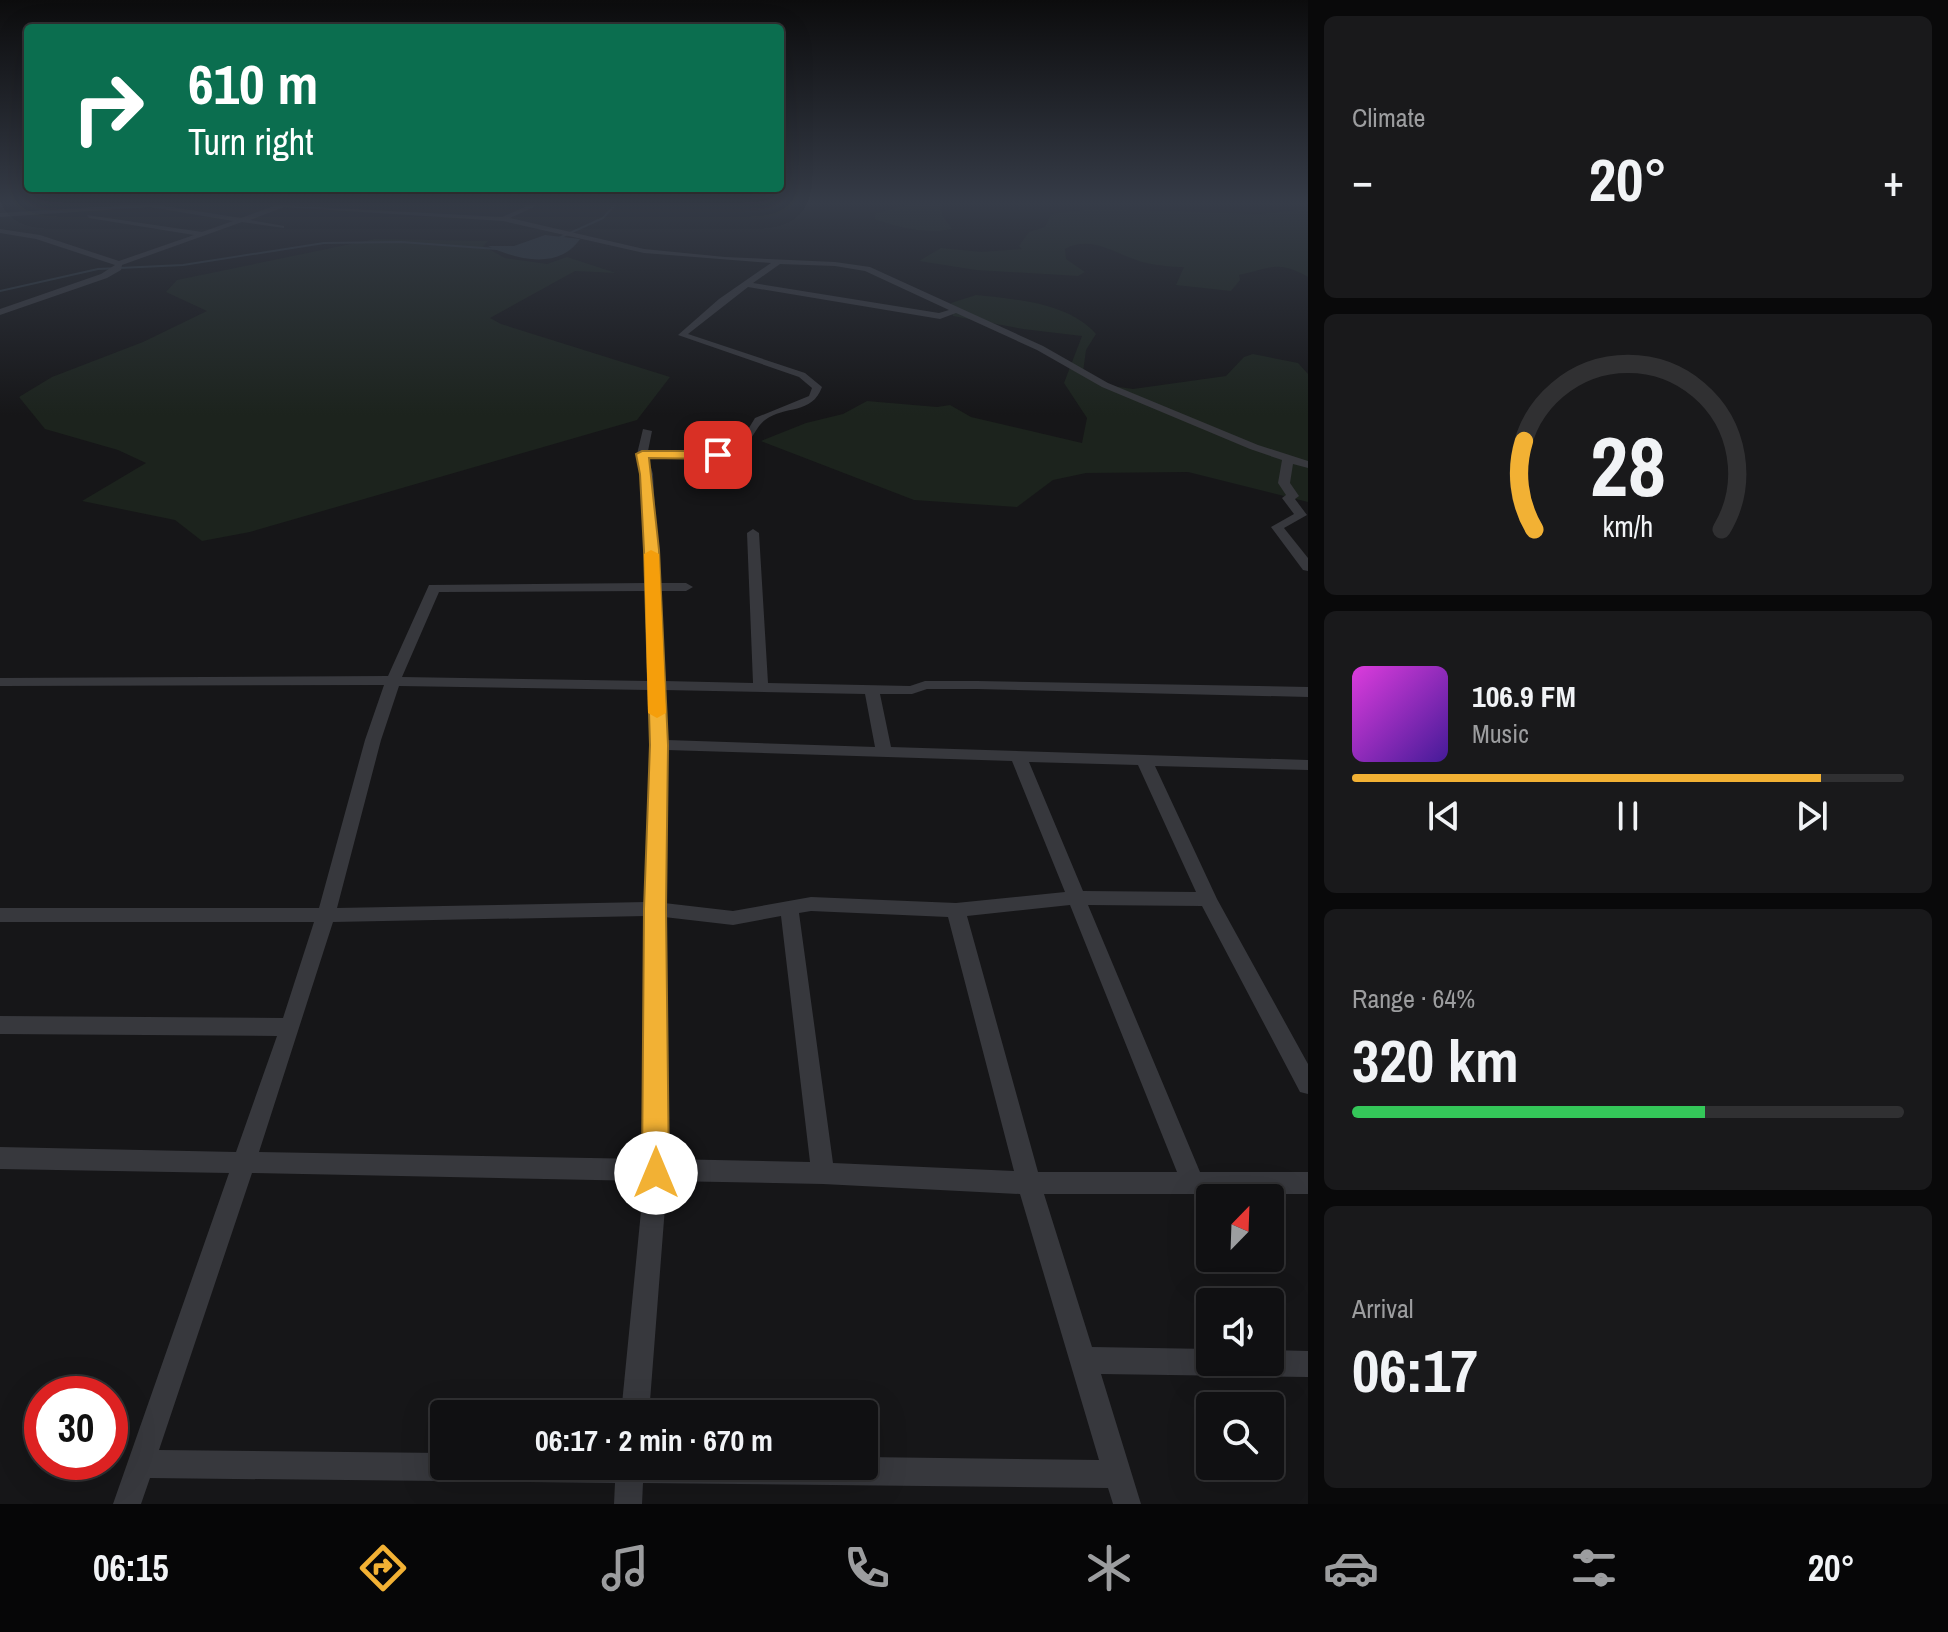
<!DOCTYPE html>
<html lang="en">
<head>
<meta charset="utf-8">
<style>
  body { margin:0; font-family:"Archivo Narrow",sans-serif; background:#19191b; color:#f1f3f6; height:100vh; display:flex; flex-direction:column; font-size:30px; white-space:nowrap }
  * { box-sizing:border-box; margin:0 }
  p { font-size:26px; color:#9c9d9f }
  .icon { flex:none; width:44px; height:44px; fill:none; stroke:currentColor; stroke-width:2; stroke-linecap:round; stroke-linejoin:round }
  .map { position:relative; flex:1; overflow:hidden }
  .panel { display:flex; flex-direction:column; gap:16px; padding:16px; background:#09090a; width:640px }
  .panel>* { flex:none }
  .top-card { position:absolute; left:24px; top:24px; width:760px; height:168px; border-radius:8px; box-shadow:0 8px 32px #0002,0 0 0 2px #303032; background:#0b6e4f; color:#fff; overflow:hidden }
  .needle { width:52px; rotate:23deg }
  .fabs { position:absolute; left:1196px; top:1184px; display:grid; gap:16px }
  .fabs a { display:grid; place-items:center; width:88px; height:88px; border-radius:8px; background:#101012; box-shadow:0 8px 32px #0002,0 0 0 2px #303032; font-size:40px }
  .speed { position:absolute; left:24px; top:1376px; display:flex; gap:16px; font-size:40px; font-weight:700; text-align:center }
  .speed>* { display:grid; place-content:center; width:104px; height:104px; border-radius:50%; background:#101012; box-shadow:0 8px 32px #0002,0 0 0 2px #303032; line-height:1 }
  .speed .limit { border:12px solid #d22; background:#fff; color:#111 }
  .pin { position:absolute; display:grid; place-items:center; width:68px; height:68px; color:#fff; margin:-34px; border-radius:16px; box-shadow:0 4px 12px #0006 }
  .me { position:absolute; width:88px; margin:-44px; rotate:0deg; stroke-linejoin:round; filter:drop-shadow(0 0 6px #0008) }
  .turn { display:flex; align-items:center; gap:28px; height:168px; padding:0 32px; font-size:36px }
  .turn .icon { width:104px; height:104px; stroke-width:2.5 }
  .turn b { display:block; font-size:56px; line-height:68px }
  .big { font-size:60px; font-weight:700; line-height:1.1 }
  .panel .widget { flex:1; display:flex; flex-direction:column; justify-content:center; gap:12px; min-width:0; padding:0 28px; border-radius:12px; background:#19191b }
  .panel .dial { align-items:center; gap:0 }
  .dial svg { height:208px; overflow:visible; fill:none; stroke:#303032; stroke-width:7; stroke-linecap:round; text-anchor:middle }
  .dial text { fill:#f1f3f6; stroke:none }
  .song { display:flex; align-items:center; gap:24px }
  .cover { width:96px; height:96px; border-radius:12px; background:linear-gradient(135deg,hsl(300 70% 55%),hsl(260 70% 35%)) }
  .played { height:8px; border-radius:4px; background:linear-gradient(90deg,#f2b134 85%,#303032 85%) }
  .keys { display:flex; justify-content:space-around; direction:ltr }
  .heat { display:flex; justify-content:space-between; align-items:center; font-size:44px; direction:ltr }
  .charge { height:12px; border-radius:6px; background:linear-gradient(90deg,#34c759 64%,#303032 0) }
  .trip { position:absolute; left:430px; top:1400px; width:448px; height:80px; border-radius:8px; background:#101012; box-shadow:0 8px 32px #0002,0 0 0 2px #303032; font-weight:700; line-height:80px; text-align:center }
  .dock { display:flex; height:128px; justify-content:space-around; align-items:center; background:#060607; color:#9c9d9f }
  .dock .icon { width:56px; height:56px }
  .dock .on { color:#f2b134 }
  .dock b { font-size:36px; color:#f1f3f6 }
  main { display:flex; flex:1; min-height:0 }
  .map>svg:first-child { display:block }
</style>
</head>
<body>
<main>
<div class="map">
<svg width="1308" height="1504" viewBox="0 0 1308 1504">
  <rect width="100%" height="100%" fill="#161618"/>
  <g fill="#1c231d">
    <path d="M904,205H942V215L952,229C925,234 900,228 875,219V214Z"/>
    <path d="M1094,209L1260,214L1308,209V277C1278,260 1271,268 1239,275L1240,280L1231,291L1176,285L1184,267C1170,267 1153,265 1139,261C1114,253 1090,235 1065,249L1066,259L1085,272L1078,276L976,270L919,261L941,248L982,252L1022,249L1019,246L1029,232L1045,227L1051,214Z"/>
    <polygon points="375,239 488,241 483,246 505,258 547,264 567,257 616,273 575,271 490,318 501,324 670,377 637,420 250,532 202,541 175,520 82,501 146,463 118,450 45,429 19,397 52,377 143,342 207,311 166,292 177,280"/>
    <path d="M976,295C1015,299 1069,303 1096,334L1086,350L1083,372L1105,385L1133,389L1226,376L1244,357L1253,354L1298,363L1308,374V502L1188,472L1086,473L1053,480L1017,507L914,500L761,441L806,423L843,414L867,401L937,407L950,405L971,417L1082,443L1087,418L1064,383L1082,336L1023,329L953,316L951,303Z"/>
  </g>
  <path fill="#2c353c" d="M545,235L580,239C559,270 517,260 488,246H514Z"/>
  <g fill="none" stroke-linecap="round" stroke-linejoin="round">
    <g stroke="#2c353c" stroke-width="2">
      <polyline points="559,238 603,218 615,205"/>
      <polyline points="0,291 98,269 183,265 324,243 401,242 497,249"/>
    </g>
    <path fill="#37383d" fill-rule="evenodd" d="M130,205H158L241,218L277,205L502,217L525,207L524,205H534V207L510,218L644,249L725,257L835,262L870,267L1043,346L1108,383L1258,445L1308,461V468L1293,464L1290,483L1299,496L1295,499L1307,515L1284,528L1308,558V571L1303,570L1271,527L1294,514L1282,498L1286,495L1278,483L1282,460L1250,449L1102,387L1037,350L956,313L940,319L748,287L688,334L805,373L822,387C812,415 785,405 765,420C753,429 750,450 731,456C717,460 666,457 648,457L653,474L659,583H686L693,587L686,591H659L664,681L753,683L747,533L753,529L759,533L768,683L910,686L925,681H977L1308,687V697L977,689H927L912,694H880L891,747L1308,760V770L1155,766L1217,899L1308,1064V1094L1300,1092L1202,906L1088,905L1200,1172H1308V1194H1044L1092,1347L1210,1349V1362H1270V1350L1308,1351V1377L1101,1374L1141,1504H1113L1108,1488L643,1483L642,1504H614L615,1483L150,1478L141,1504H113L229,1173L0,1169V1147L236,1152L277,1036L0,1034V1016L283,1018L314,922H0V908H319L365,740L384,685L0,686V678L388,676L429,585L646,583L641,474L637,454L643,429L652,431L648,451L726,450L744,436L755,418L809,396L812,388L799,377L678,335L719,299L771,263L644,253L503,221L284,207L250,220L284,226V228L242,222L122,265L121,270L107,278L0,315V309L101,274L115,265L36,239L0,233V229L40,235L119,261L194,235L89,218L87,215L202,232L233,221L150,207L0,217V213ZM780,264L835,266L865,271L949,310L939,313L753,283ZM646,591L649,681L402,677L439,592ZM399,686L649,690L651,745L646,902L337,908L381,740ZM664,690L865,694L875,747L667,740ZM667,750L1012,761L1065,892L956,903L811,897L733,911L664,903ZM1029,762L1138,765L1196,892L1083,891ZM1070,905L1177,1172H1038L967,916ZM811,911L948,917L1014,1171L833,1163L799,913ZM646,916L644,1159L259,1152L333,922ZM781,916L810,1162L667,1159L664,917L733,925ZM252,1173L644,1181L621,1414H649L667,1181L823,1184L1020,1194L1099,1460L864,1457V1466H444V1453L159,1450Z"/>
  </g>
  <linearGradient id="sky" x2="0" y2="1"><stop stop-color="#0c0c0d"/><stop offset="0.49" stop-color="#363c48"/><stop offset="1" stop-color="#363c48" stop-opacity="0"/></linearGradient>
  <rect width="1308" height="415" fill="url(#sky)"/>
  <polygon fill="#f2b134" stroke="#9d7322" stroke-width="2" points="642,451 718,451 724,455 718,459 649,458 659,550 668,745 666,909 669,1173 665,1181 656,1185 646,1181 642,1173 644,909 650,745 644,550 640,474 636,454"/>
  <polygon fill="#f59e0b" points="651,550 659,554 666,713 657,718 648,713 644,554"/>
</svg>
<div class="fabs">
<a><svg class="needle" viewBox="-14 -14 28 28"><path d="M0-13l5 13h-10z" fill="#e53935"/><path d="M0 13l5-13h-10z" fill="#9c9d9f"/></svg></a>
<a><svg class="icon" aria-label="sound" viewBox="0 0 24 24"><path d="M4 9h4l5-4v14l-5-4H4zM17 9q2 3 0 6"/></svg></a>
<a><svg class="icon" aria-label="search" viewBox="0 0 24 24"><circle cx="10" cy="10" r="6"/><path d="M15 15l6 6"/></svg></a>
</div>
<div class="speed"><div class="limit">30</div></div>
<div class="pin" style="left:718px;top:455px;background:#d93025"><svg class="icon" aria-label="arrive" viewBox="0 0 24 24"><path d="M6 21V4h12l-3 4 3 4H6"/></svg></div>
<svg class="me" style="left:656px;top:1173px" viewBox="-20 -20 40 40"><circle r="19" fill="#fff"/><path d="M0-13L10 11 0 6-10 11z" fill="#f2b134"/></svg>
<div class="trip">06:17 · 2 min · 670 m</div>
<div class="top-card">
<div class="turn"><svg class="icon" aria-label="right" viewBox="0 0 24 24"><path d="M7 20v-9h11M14 6l5 5-5 5"/></svg><div><b>610 m</b>Turn right</div></div>
</div>
</div>
<section class="panel">
<div class="widget"><p>Climate</p>
<div class="heat"><a>−</a><b class="big">20°</b><a>+</a></div>
</div>
<div class="widget dial"><svg viewBox="0 0 100 80">
<path d="M14 69A42 42 0 1 1 86 69"/>
<path d="M14 69A42 42 0 0 1 10 35" stroke="#f2b134"/>
<text x="50" y="56" font-size="32" font-weight="700">28</text>
<text x="50" y="72" font-size="11">km/h</text>
</svg></div>
<div class="widget">
<div class="song"><i class="cover"></i><div><b>106.9 FM</b><p>Music</p></div></div>
<div class="played"></div>
<div class="keys"><svg class="icon" aria-label="previous" viewBox="0 0 24 24"><path d="M18 5L8 12l10 7zM5 5v14"/></svg><svg class="icon" aria-label="pause" viewBox="0 0 24 24"><path d="M8 5v14M16 5v14"/></svg><svg class="icon" aria-label="next" viewBox="0 0 24 24"><path d="M6 5l10 7-10 7zM19 5v14"/></svg></div>
</div>
<div class="widget"><p>Range · 64%</p><b class="big">320 km</b><div class="charge"></div></div>
<div class="widget"><p>Arrival</p><b class="big">06:17</b></div>
</section>
</main>
<nav class="dock">
<b>06:15</b>
<svg class="icon on" aria-label="directions" viewBox="0 0 24 24"><path d="M12 3l9 9-9 9-9-9zM9 14v-3h6M13 9l2 2-2 2"/></svg>
<svg class="icon" aria-label="music" viewBox="0 0 24 24"><path d="M9 18V5l10-2v13"/><circle cx="6" cy="18" r="3"/><circle cx="16" cy="16" r="3"/></svg>
<svg class="icon" aria-label="phone" viewBox="0 0 24 24"><path d="M5 4h4l2 5-3 2q2 4 5 5l2-3 5 2v4C11 20 4 13 5 4z"/></svg>
<svg class="icon" aria-label="climate" viewBox="0 0 24 24"><path d="M12 3v18M4 7l16 10M4 17L20 7"/></svg>
<svg class="icon" aria-label="car" viewBox="0 0 24 24"><path d="M5 17H2v-5l4-1 3-4h7l3 4 3 1v5h-3M9 17h6M6 11h13"/><circle cx="7" cy="17" r="2"/><circle cx="17" cy="17" r="2"/></svg>
<svg class="icon" aria-label="filters" viewBox="0 0 24 24"><path d="M4 7h16M4 17h16"/><circle cx="9" cy="7" r="2"/><circle cx="15" cy="17" r="2"/></svg>
<b>20°</b>
</nav>
</body>
</html>
